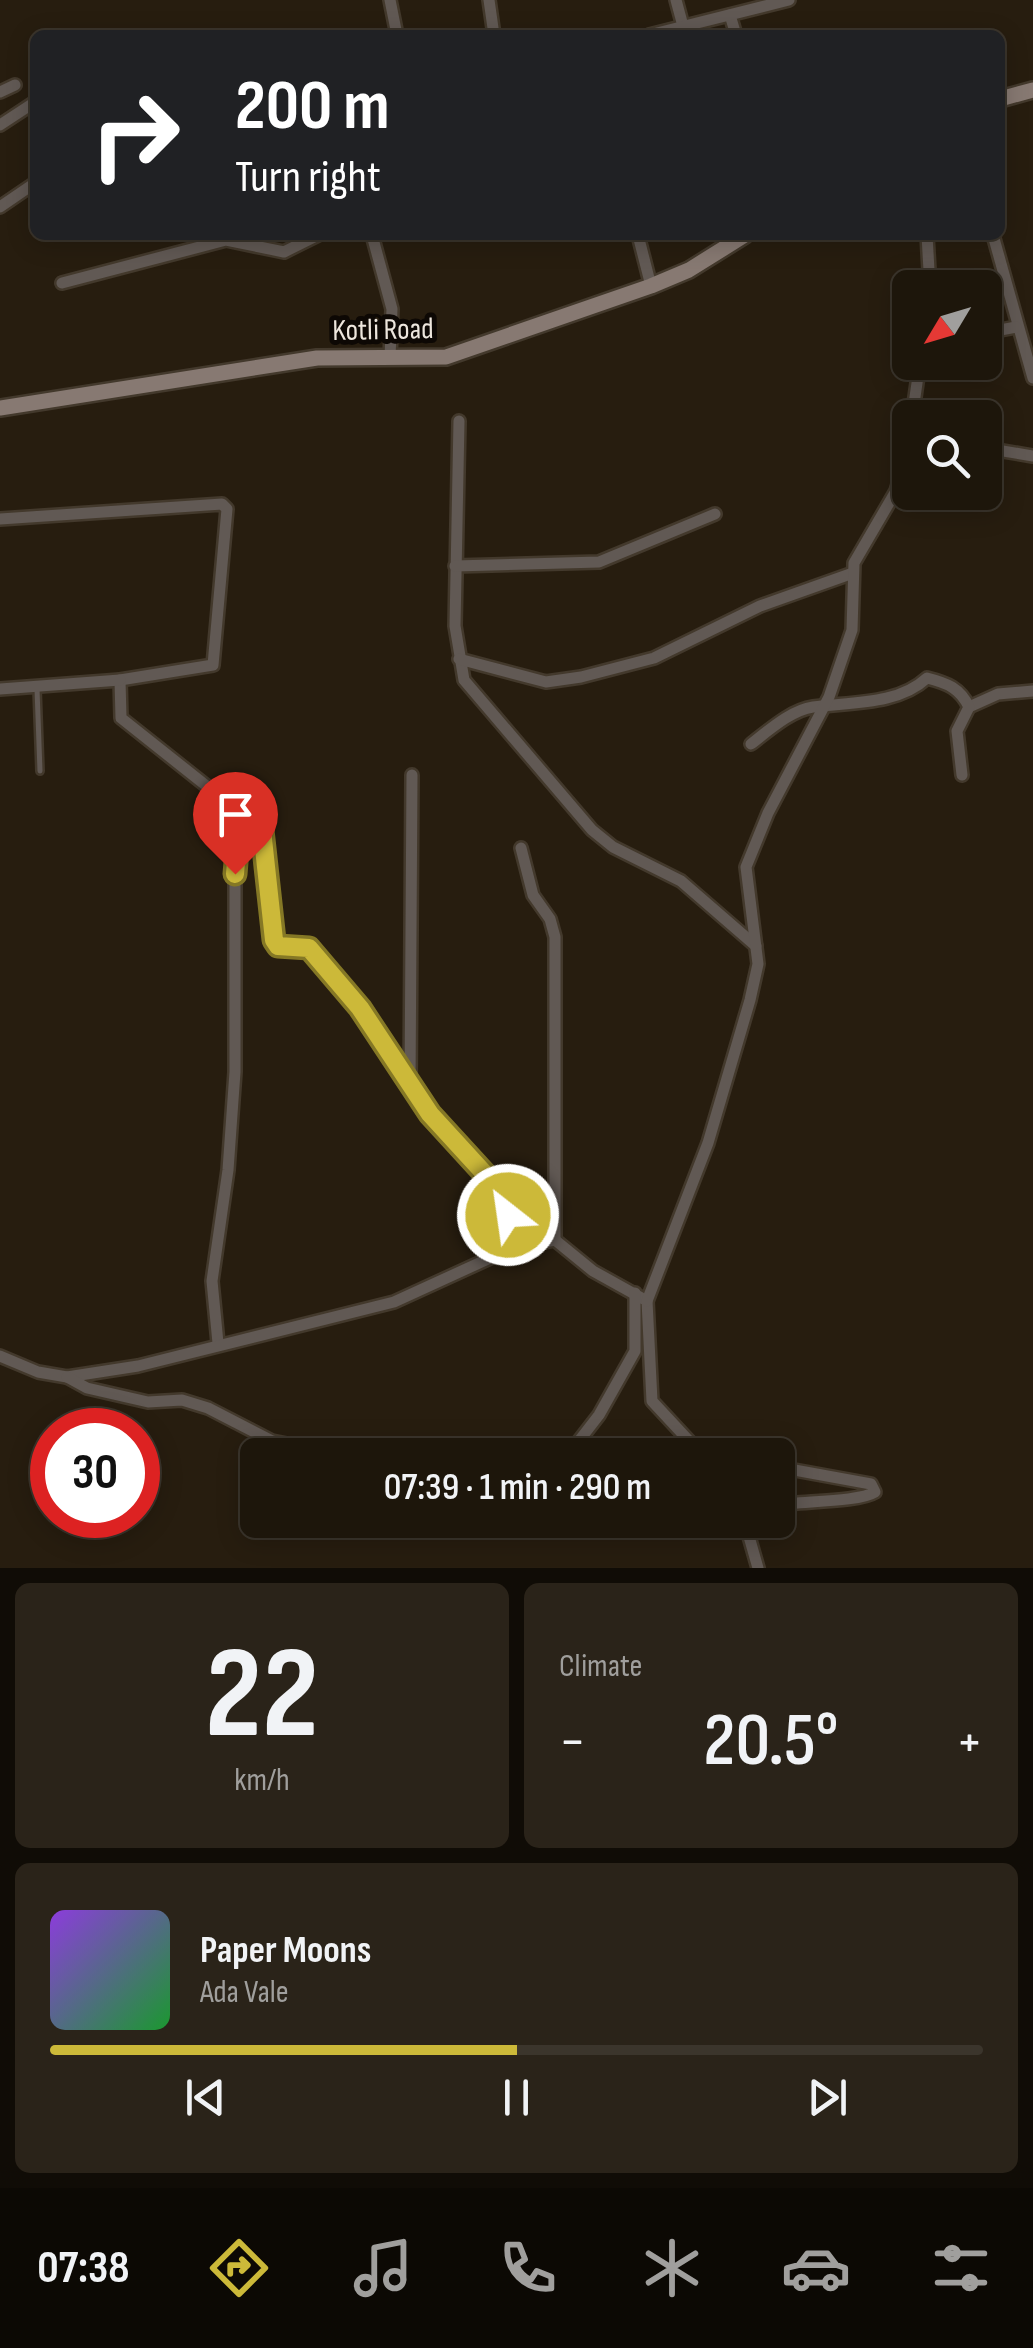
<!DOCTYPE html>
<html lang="en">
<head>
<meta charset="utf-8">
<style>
  body { margin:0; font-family:"Sofia Sans Condensed",sans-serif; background:#2a2319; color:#f1f3f6; height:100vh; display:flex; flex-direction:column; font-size:38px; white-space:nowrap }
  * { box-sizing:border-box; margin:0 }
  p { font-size:32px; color:#a09f9d }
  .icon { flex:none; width:55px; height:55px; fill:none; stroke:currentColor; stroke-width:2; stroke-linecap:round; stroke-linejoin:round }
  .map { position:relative; height:1568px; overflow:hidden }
  .details { display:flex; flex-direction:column; gap:15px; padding:15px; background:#100c06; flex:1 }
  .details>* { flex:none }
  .guide { position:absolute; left:30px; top:30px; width:975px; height:210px; border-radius:15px; box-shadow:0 5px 25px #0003,0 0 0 2px #3b352c; background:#202124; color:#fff; overflow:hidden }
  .needle { width:65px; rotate:232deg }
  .tools { position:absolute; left:892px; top:270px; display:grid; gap:20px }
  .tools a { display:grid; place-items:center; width:110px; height:110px; border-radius:15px; background:#1d160b; box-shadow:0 5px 25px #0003,0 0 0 2px #3b352c; font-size:50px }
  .speed { position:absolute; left:30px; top:1408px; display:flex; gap:20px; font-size:50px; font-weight:700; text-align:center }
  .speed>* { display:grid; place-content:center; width:130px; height:130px; border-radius:50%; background:#1d160b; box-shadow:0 5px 25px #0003,0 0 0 2px #3b352c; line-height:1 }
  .speed .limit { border:15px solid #d22; background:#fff; color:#111 }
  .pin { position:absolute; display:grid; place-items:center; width:85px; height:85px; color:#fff; margin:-102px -42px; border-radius:50% 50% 50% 0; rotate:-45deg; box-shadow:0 0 10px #0007 }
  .pin .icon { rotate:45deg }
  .me { position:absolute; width:110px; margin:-55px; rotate:330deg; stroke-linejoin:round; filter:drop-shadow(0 0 8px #0008) }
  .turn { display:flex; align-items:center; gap:35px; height:210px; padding:0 40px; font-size:45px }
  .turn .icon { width:130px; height:130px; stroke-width:2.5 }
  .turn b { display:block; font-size:70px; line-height:85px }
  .big { font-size:75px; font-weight:600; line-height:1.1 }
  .details .widget { flex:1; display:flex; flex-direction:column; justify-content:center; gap:15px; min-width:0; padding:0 35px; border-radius:15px; background:#2a2319 }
  .details .dial { align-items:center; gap:0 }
  .dial b { font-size:130px; line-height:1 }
  .song { display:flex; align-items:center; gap:30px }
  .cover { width:120px; height:120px; border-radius:15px; background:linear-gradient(135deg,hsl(270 70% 55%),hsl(130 70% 35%)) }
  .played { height:10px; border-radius:5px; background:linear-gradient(90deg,#ccb939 50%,#3b352c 50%) }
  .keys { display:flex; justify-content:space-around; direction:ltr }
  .heat { display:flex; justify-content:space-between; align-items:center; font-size:55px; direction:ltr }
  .details .tiles { flex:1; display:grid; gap:15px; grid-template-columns:1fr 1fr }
  .widget:last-child { grid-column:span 2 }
  .trip { position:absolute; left:240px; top:1438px; width:555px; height:100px; border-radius:15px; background:#1d160b; box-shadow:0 5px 25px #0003,0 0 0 2px #3b352c; font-weight:600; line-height:100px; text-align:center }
  .menu { display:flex; height:160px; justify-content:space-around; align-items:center; background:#0c0904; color:#a09f9d }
  .menu .icon { width:70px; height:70px }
  .menu .active { color:#ccb939 }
  .menu b { font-size:45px; color:#f1f3f6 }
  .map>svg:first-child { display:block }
</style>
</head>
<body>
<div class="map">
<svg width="1033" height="1568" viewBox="0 0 1033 1568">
  <rect width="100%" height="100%" fill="#271d0f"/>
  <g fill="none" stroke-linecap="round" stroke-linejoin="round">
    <defs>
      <polyline id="service" points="37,689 40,771"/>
      <g id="minor">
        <polyline points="390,0 397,35"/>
        <polyline points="489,0 494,35"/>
        <polyline points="676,0 683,26"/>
        <polyline points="730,15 736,35"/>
        <polyline points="649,35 789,0"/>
        <polyline points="0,92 15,85"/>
        <polyline points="0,125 35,102"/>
        <polyline points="0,207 35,183"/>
        <polyline points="372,235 392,309 390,357"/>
        <polyline points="638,235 651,286"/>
        <polyline points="927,235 930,288"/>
        <polyline points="993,235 1033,378"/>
        <polyline points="62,283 226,240 284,252 318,235"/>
        <polyline points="985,333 1016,327"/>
        <polyline points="912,418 920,362"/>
        <polyline points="459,421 455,626 464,680 592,830 613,847 681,881 756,946"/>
        <polyline points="985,448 1033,456"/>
        <polyline points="0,519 222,504 227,509 213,665 120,680 121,718 262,830 274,940 278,946 309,948 360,1008 431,1114 484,1173 508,1215 512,1248 555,1240 593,1271 647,1301 652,1401 691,1443 722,1455"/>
        <polyline points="455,566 599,562 715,514"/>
        <polyline points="459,659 546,682 581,677 654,658 760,606 853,573"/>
        <polyline points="0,689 120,680"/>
        <polyline points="969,707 998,694 1033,691"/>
        <path d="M751,744C768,731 791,710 813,707C851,702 898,705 927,678C947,683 960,688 969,707L957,731L962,775"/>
        <polyline points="521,848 533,895 550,919 555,937 555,1240"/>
        <polyline points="410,1087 412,775"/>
        <polyline points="647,1301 708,1143 750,1000 758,964 746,867 768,813 829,697 852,630 854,563 896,491 910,444"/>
        <polyline points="218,1343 212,1281 228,1170 235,1072 235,874 237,850 262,830"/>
        <polyline points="0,1356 38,1372 67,1377 138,1366 394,1302 512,1248"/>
        <polyline points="67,1377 87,1388 148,1402 182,1400 208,1408 272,1441 342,1455"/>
        <polyline points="568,1455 599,1415 635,1351 635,1293"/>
        <path d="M778,1467L871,1484L875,1492C859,1502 802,1501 778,1505"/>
        <polyline points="749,1520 746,1526 758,1568"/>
      </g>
      <g id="secondary">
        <polyline points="1000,99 1033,90"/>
        <polyline points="0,408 317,358 446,357 651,286 689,270 745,235"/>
      </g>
    </defs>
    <use href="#service" stroke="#43392c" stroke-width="10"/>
    <use href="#minor" stroke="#43392c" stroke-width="16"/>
    <use href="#secondary" stroke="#43392c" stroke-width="20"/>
    <use href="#service" stroke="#615954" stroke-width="5"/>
    <use href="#minor" stroke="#615954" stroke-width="11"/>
    <use href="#secondary" stroke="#877972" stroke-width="15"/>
  </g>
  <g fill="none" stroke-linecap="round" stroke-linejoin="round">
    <defs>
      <polyline id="route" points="235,874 237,850 262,830 274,940 278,946 309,948 360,1008 430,1114 484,1173 508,1215"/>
    </defs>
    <use href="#route" stroke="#857825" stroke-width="25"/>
    <use href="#route" stroke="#ccb939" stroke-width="18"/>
  </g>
  <g text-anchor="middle" stroke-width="10" stroke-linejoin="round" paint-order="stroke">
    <g font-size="30" fill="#ede6dd" stroke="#0d0804">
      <text transform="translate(383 329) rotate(-1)" y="10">Kotli Road</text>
    </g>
  </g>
</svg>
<div class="tools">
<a><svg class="needle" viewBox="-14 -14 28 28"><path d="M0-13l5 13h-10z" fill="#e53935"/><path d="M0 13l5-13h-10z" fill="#a09f9d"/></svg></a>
<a><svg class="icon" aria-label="search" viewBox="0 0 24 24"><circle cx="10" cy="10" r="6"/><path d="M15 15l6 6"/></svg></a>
</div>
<div class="speed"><div class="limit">30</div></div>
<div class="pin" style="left:235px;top:874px;background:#d93025"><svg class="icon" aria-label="arrive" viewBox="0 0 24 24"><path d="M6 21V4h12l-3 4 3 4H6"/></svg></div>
<svg class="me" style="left:508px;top:1215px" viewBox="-20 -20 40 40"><circle r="17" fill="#ccb939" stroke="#fff" stroke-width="3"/><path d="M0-11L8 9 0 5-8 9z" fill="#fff"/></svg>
<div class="trip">07:39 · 1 min · 290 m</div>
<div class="guide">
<div class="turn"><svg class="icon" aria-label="right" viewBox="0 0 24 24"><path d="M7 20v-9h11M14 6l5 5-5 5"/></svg><div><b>200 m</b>Turn right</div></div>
</div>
</div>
<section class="details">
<div class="tiles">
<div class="widget dial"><b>22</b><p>km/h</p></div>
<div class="widget"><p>Climate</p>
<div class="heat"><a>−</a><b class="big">20.5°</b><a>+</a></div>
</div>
<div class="widget">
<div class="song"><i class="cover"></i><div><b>Paper Moons</b><p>Ada Vale</p></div></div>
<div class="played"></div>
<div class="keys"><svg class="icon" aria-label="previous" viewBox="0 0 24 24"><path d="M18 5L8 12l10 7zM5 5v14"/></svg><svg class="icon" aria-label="pause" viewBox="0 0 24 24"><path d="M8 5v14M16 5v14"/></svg><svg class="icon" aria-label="next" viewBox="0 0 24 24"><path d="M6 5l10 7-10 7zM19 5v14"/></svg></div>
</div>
</div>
</section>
<nav class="menu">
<b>07:38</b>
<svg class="icon active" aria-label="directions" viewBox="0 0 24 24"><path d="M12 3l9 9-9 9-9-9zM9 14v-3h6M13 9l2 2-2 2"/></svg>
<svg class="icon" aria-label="music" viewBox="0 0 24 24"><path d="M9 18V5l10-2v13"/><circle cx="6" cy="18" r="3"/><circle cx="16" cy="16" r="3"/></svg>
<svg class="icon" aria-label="phone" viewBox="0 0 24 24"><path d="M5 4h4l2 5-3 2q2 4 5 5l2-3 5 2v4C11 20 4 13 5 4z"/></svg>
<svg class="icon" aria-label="climate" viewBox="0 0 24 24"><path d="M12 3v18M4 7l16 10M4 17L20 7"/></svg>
<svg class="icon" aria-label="car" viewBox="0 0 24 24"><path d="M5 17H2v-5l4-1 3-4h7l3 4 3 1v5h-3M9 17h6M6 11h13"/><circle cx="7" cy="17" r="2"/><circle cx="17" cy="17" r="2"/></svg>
<svg class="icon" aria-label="filters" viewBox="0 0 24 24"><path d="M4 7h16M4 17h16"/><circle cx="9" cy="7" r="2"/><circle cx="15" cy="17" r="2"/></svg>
</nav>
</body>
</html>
